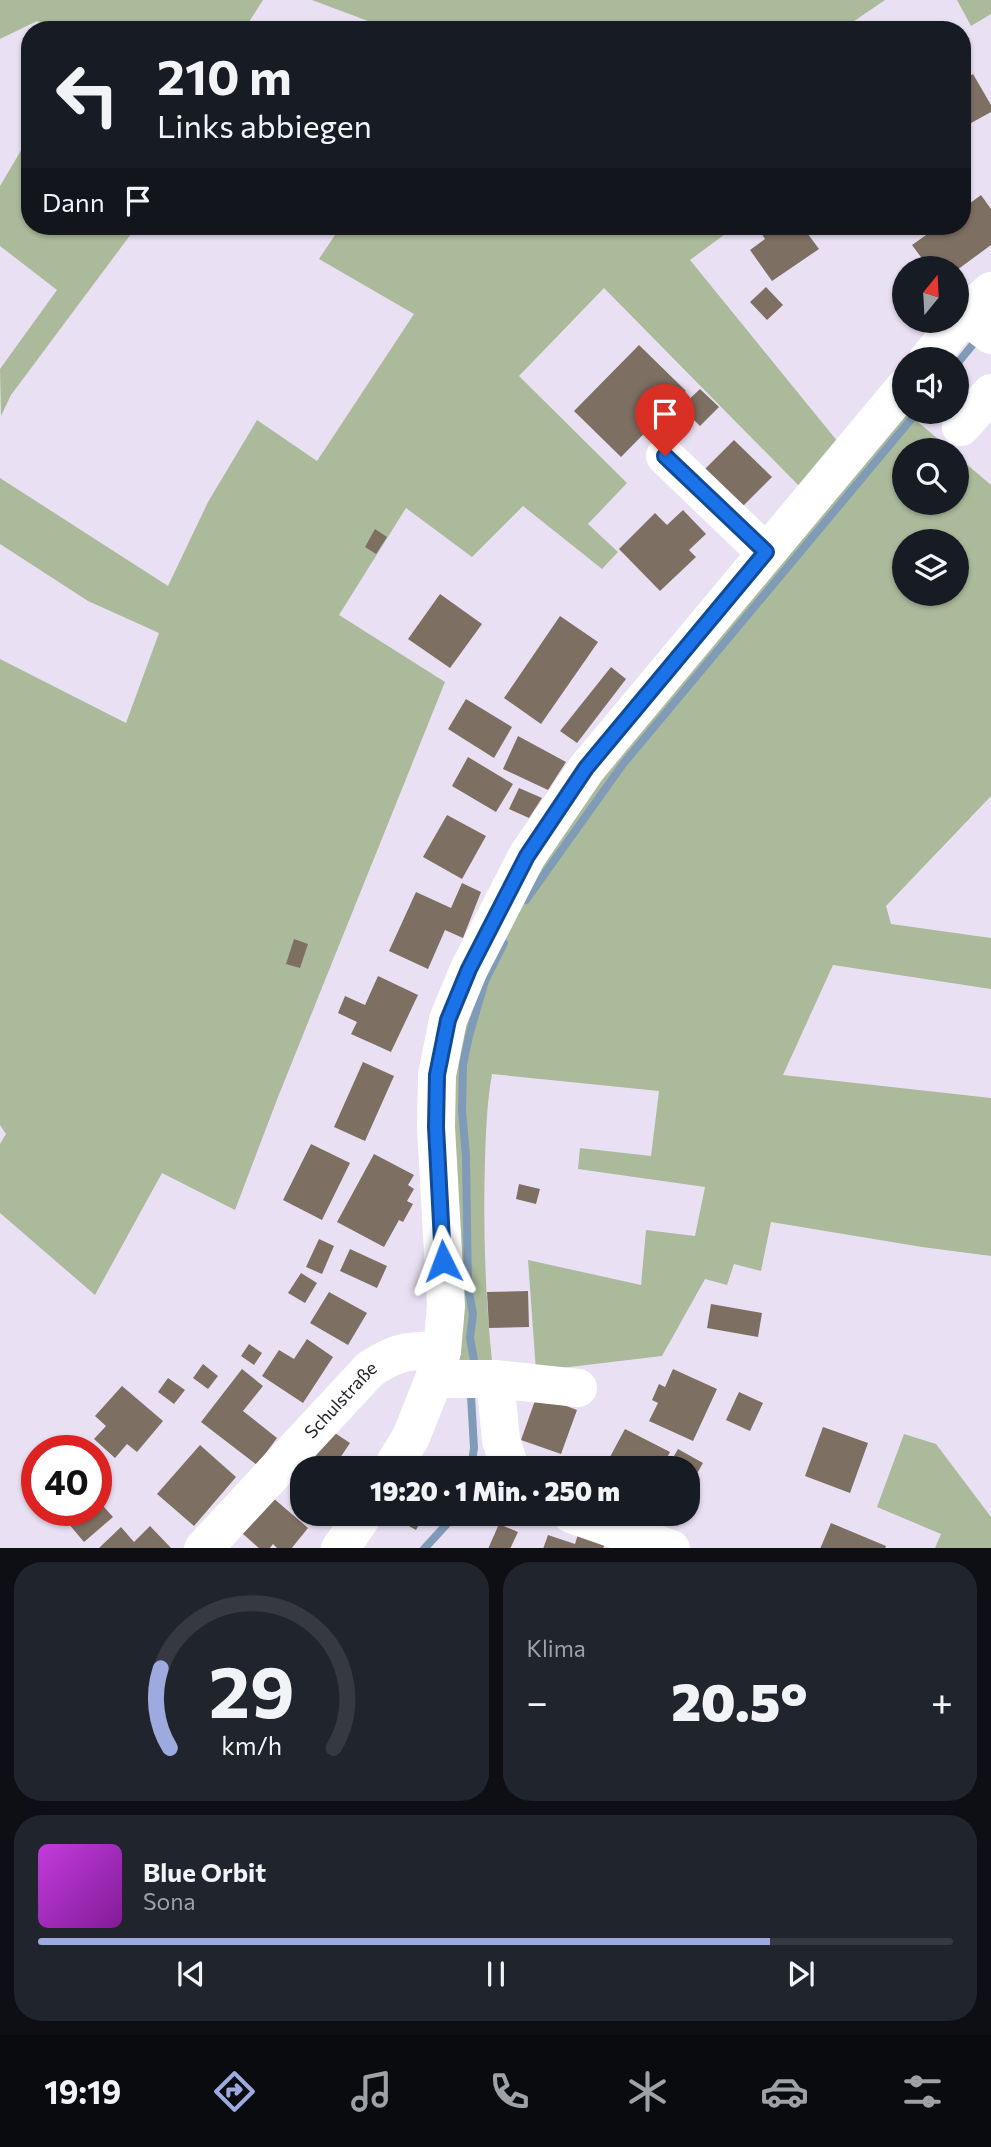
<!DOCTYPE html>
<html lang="de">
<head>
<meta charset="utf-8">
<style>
  body { margin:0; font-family:Commissioner,sans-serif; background:#20242c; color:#f1f3f6; height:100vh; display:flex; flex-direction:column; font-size:26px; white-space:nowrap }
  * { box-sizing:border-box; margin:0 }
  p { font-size:23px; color:#9ea1a6 }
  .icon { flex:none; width:38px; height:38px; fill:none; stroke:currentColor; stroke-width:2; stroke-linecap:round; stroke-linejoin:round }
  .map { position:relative; height:1548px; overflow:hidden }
  .sheet { display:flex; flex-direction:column; gap:14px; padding:14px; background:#0d0f14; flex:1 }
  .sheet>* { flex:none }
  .hud { position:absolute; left:21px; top:21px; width:950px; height:214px; border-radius:28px; box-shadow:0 2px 5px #0004; background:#171b24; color:#f1f3f6; overflow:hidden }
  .needle { width:46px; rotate:18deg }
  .controls { position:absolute; left:892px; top:256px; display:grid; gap:14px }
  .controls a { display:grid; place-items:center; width:77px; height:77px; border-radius:50%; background:#171b24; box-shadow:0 2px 5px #0004; font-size:35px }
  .speed { position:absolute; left:21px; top:1435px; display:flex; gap:14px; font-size:35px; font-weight:700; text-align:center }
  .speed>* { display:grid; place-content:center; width:91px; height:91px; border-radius:50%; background:#171b24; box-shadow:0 2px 5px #0004; line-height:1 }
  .speed .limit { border:10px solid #d22; background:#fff; color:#111 }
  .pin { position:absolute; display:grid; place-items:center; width:60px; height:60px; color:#fff; margin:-72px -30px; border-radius:50% 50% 50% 0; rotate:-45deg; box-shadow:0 0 7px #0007 }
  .pin .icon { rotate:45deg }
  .me { position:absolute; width:77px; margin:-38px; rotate:357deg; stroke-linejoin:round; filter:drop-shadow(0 0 5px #0008) }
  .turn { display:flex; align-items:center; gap:24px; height:147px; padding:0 21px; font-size:32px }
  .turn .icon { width:91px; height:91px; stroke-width:2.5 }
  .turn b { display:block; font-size:49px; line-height:60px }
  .then { display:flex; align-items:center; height:66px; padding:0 21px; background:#0003; gap:14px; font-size:26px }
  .big { font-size:52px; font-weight:800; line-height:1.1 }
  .sheet .tile { flex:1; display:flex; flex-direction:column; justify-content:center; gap:10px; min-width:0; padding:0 24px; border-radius:28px; background:#20242c }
  .sheet .dial { align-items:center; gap:0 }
  .dial svg { height:182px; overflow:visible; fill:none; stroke:#363941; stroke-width:7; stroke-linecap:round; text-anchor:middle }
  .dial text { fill:#f1f3f6; stroke:none }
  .song { display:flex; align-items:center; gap:21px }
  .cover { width:84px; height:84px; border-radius:10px; background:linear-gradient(135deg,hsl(290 70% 55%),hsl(290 70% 35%)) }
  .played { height:7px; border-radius:4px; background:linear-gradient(90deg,#9daadf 80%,#363941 80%) }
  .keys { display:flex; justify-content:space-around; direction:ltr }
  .heat { display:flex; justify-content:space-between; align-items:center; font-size:38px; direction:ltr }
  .sheet .tiles { flex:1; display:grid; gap:14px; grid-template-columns:1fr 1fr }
  .tile:last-child { grid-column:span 2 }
  .trip { position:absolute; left:290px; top:1456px; width:410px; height:70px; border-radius:28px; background:#171b24; box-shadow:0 2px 5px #0004; font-weight:800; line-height:70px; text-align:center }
  .menu { display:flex; height:112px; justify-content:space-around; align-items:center; background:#090b0e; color:#9ea1a6 }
  .menu .icon { width:49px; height:49px }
  .menu .selected { color:#9daadf }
  .menu b { font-size:32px; color:#f1f3f6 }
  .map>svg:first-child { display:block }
</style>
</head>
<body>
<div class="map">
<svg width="991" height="1549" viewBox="0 0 991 1549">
  <rect width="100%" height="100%" fill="#e9e1f3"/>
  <g fill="#aaba9b" fill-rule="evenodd">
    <polygon points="0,0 263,0 244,30 56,30 37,21 0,39"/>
    <polygon points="312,0 885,0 841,30 392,30"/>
    <polygon points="957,0 991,0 991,14 971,26"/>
    <polygon points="23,147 30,149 30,226 137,226 11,395 1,416 0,369 57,290 0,246 0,186"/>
    <polygon points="341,226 736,226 690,260 842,447 805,492 604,288 519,376 627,483 588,524 618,552 602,569 523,506 472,557 406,508 339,615 445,682 278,1097 235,1210 162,1173 95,1295 0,1213 0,1144 6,1134 0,1125 0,659 126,723 159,633 88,601 0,544 0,478 168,586 208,502 257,420 317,461 414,314 319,259"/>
    <path d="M905,411L951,450H905V502H957V456L991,485V796L886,906L891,924L991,938V989L833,965L783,1075L991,1098V1256L922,1247L771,1222L761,1271L734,1264L727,1285L705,1279L662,1356L536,1371L528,1260L641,1285L646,1230L695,1236L705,1187L578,1169L580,1148L651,1156L659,1091L492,1074C487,1102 486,1131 485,1160C483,1228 485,1293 492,1361L452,1364L453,1063L485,961L596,773ZM905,541H957V593H905Z"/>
    <polygon points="904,1434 936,1444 991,1517 991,1548 935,1548 941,1534 877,1507"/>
  </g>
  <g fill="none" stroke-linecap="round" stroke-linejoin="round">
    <g stroke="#809bb8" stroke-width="8">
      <polyline points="957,364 978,338"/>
      <polyline points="526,900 623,764 918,411"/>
      <polyline points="474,1360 470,1338 473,1314 468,1287 466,1156 462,1110 463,1065 469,1036 485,981 504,943"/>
      <polyline points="471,1468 474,1448 471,1396"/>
      <polyline points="424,1549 456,1514"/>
    </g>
  </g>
  <g fill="#7e6f63">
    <polygon points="973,74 991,105 991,112 962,128 962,80"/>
    <polygon points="981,195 991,209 991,245 957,270 957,268 929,268 912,245 939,226 962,226 962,209"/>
    <polygon points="762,226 802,226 819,249 772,281 750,250 765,239 760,231 764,228"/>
    <polygon points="905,276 905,298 894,285"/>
    <polygon points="766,287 783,305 767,320 750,302"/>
    <polygon points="639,345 686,391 621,457 574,411"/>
    <polygon points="700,389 719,407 700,426 681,407"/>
    <polygon points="734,440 772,477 742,507 704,470"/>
    <polygon points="683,510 706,534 689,550 696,557 660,591 619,549 655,513 667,525"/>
    <polygon points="375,529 387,537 376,554 365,547"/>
    <polygon points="440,594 482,624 450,668 408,639"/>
    <polygon points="560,616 598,642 541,724 504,698"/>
    <polygon points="611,667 626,679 577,743 560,731"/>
    <polygon points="466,699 512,727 494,758 448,729"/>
    <polygon points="518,736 566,762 548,790 503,769"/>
    <polygon points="468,757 513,784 496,812 452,786"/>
    <polygon points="519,788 542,798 529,818 509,809"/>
    <polygon points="447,815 486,836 462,879 423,857"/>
    <polygon points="462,883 481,892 463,938 445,930 428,969 389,951 416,892 451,908"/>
    <polygon points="294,939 308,944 300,968 286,964"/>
    <polygon points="378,976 418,995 391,1052 351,1034 357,1022 338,1013 345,996 365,1005"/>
    <polygon points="363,1062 394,1076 365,1141 334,1127"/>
    <polygon points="311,1144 350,1163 322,1220 283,1200"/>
    <polygon points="374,1154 414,1175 408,1185 414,1189 407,1201 413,1204 403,1222 399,1220 384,1247 337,1222"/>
    <polygon points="519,1184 540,1189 536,1204 516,1199"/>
    <polygon points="319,1239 334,1246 322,1274 306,1267"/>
    <polygon points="350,1249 387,1266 377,1288 340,1271"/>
    <polygon points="301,1273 317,1283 305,1303 288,1293"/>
    <polygon points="528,1291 529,1327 489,1328 487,1292"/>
    <polygon points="329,1292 367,1313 348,1345 310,1323"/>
    <polygon points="711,1304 762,1313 758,1337 707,1328"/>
    <polygon points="307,1339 333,1357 303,1403 262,1376 279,1350 294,1359"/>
    <polygon points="249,1344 262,1353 254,1365 241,1356"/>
    <polygon points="203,1364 218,1376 208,1389 193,1378"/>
    <polygon points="242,1369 263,1386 243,1411 277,1438 257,1465 201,1422"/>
    <polygon points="673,1369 717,1389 693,1441 649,1421 658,1403 652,1400 659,1384 665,1387"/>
    <polygon points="168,1378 185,1390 174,1404 158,1392"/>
    <polygon points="122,1386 163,1421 137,1452 127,1444 115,1458 94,1439 106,1426 95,1416"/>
    <polygon points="739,1392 763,1403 750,1431 726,1420"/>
    <polygon points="537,1395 577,1410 561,1454 521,1440"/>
    <polygon points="823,1427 868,1443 850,1493 805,1476"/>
    <polygon points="625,1429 670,1452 662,1468 604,1468"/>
    <polygon points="332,1431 350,1443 340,1458 355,1468 307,1468"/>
    <polygon points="200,1445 236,1477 194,1526 157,1494"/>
    <polygon points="678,1449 703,1463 688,1489 688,1468 667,1468"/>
    <polygon points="272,1497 308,1528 291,1549 278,1549 273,1544 269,1549 260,1549 242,1533"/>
    <polygon points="96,1498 113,1517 84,1542 57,1510 96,1510"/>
    <polygon points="393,1514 425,1514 416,1530 391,1516"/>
    <polygon points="831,1523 886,1546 885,1549 820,1549"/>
    <polygon points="499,1524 518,1532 510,1549 488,1549"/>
    <polygon points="150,1526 172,1549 98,1549 121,1527 134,1542"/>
    <polygon points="580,1528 607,1538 603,1549 543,1549 548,1535 575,1544"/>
  </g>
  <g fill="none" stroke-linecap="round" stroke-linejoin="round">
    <g stroke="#fff" stroke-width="38">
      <polyline points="965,315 991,335"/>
      <polyline points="928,359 965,315 991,291"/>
      <polyline points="961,427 991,393"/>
      <polyline points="665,456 766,553"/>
      <polyline points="434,1379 495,1379 578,1388"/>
      <polyline points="495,1379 501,1440 510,1468"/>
      <polyline points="392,1468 411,1437 434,1379 442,1351 446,1306 436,1127 437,1075 448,1020 469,969 527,856 587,768 905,387"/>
      <polyline points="571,1514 671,1549"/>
      <path id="s1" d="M203,1549L370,1369C398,1351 408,1350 442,1351"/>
      <polyline points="340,1549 364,1514"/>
    </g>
  </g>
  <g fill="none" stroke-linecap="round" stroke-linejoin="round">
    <defs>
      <polyline id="route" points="443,1261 436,1127 437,1075 448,1020 469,969 527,856 586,768 766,552 665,456"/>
    </defs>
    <use href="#route" stroke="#114b97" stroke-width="18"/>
    <use href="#route" stroke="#1a73e8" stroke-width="12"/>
  </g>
  <g text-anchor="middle" stroke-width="6" stroke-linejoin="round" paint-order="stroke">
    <g font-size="18" fill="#211e24" stroke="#e9e1f3">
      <text dy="6" stroke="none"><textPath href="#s1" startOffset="203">Schulstraße</textPath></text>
    </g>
  </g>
</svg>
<div class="controls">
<a><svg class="needle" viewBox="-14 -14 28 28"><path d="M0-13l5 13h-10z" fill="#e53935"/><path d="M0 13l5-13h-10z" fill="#9ea1a6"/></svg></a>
<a><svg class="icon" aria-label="sound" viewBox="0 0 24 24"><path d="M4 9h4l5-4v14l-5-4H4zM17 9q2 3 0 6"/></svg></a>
<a><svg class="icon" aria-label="search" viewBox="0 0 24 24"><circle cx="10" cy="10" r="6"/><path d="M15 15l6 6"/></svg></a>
<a><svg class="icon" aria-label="layers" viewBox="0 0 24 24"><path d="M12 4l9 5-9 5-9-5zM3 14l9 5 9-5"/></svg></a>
</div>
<div class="speed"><div class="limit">40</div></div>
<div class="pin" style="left:665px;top:456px;background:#d93025"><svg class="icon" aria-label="arrive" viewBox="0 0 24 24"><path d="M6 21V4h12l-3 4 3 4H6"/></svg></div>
<svg class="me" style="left:443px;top:1261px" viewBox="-20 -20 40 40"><path d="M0-17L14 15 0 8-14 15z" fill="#1a73e8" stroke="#fff" stroke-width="4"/></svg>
<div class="trip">19:20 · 1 Min. · 250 m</div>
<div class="hud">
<div class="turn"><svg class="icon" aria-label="left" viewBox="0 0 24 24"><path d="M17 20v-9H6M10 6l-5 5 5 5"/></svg><div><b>210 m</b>Links abbiegen</div></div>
<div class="then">Dann<svg class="icon" aria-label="arrive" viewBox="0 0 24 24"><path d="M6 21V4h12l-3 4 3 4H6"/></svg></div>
</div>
</div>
<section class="sheet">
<div class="tiles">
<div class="tile dial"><svg viewBox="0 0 100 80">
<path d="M14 69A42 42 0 1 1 86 69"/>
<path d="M14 69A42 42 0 0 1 10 34" stroke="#9daadf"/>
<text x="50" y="56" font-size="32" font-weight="700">29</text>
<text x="50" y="72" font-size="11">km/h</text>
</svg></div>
<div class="tile"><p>Klima</p>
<div class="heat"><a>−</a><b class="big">20.5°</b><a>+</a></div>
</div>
<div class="tile">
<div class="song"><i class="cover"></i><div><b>Blue Orbit</b><p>Sona</p></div></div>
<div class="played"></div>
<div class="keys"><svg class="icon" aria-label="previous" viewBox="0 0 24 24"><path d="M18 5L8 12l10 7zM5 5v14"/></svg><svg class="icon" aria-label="pause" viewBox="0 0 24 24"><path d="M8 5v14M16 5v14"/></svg><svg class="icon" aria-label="next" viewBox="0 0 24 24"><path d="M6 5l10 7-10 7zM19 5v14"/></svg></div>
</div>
</div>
</section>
<nav class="menu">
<b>19:19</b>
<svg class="icon selected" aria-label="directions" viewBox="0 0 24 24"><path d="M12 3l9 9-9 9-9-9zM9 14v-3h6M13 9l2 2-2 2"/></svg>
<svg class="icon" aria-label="music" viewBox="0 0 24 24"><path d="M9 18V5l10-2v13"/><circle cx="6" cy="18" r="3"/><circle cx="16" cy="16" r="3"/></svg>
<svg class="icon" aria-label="phone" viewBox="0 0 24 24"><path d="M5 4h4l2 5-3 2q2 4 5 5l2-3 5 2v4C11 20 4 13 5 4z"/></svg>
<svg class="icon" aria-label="climate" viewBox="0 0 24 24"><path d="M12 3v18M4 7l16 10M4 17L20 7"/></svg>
<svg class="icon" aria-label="car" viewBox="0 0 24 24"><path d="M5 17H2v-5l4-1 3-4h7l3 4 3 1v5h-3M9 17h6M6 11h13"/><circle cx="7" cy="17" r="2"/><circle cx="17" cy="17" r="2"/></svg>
<svg class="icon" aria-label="filters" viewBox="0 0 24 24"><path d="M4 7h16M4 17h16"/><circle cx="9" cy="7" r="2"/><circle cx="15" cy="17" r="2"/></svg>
</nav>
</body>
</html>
